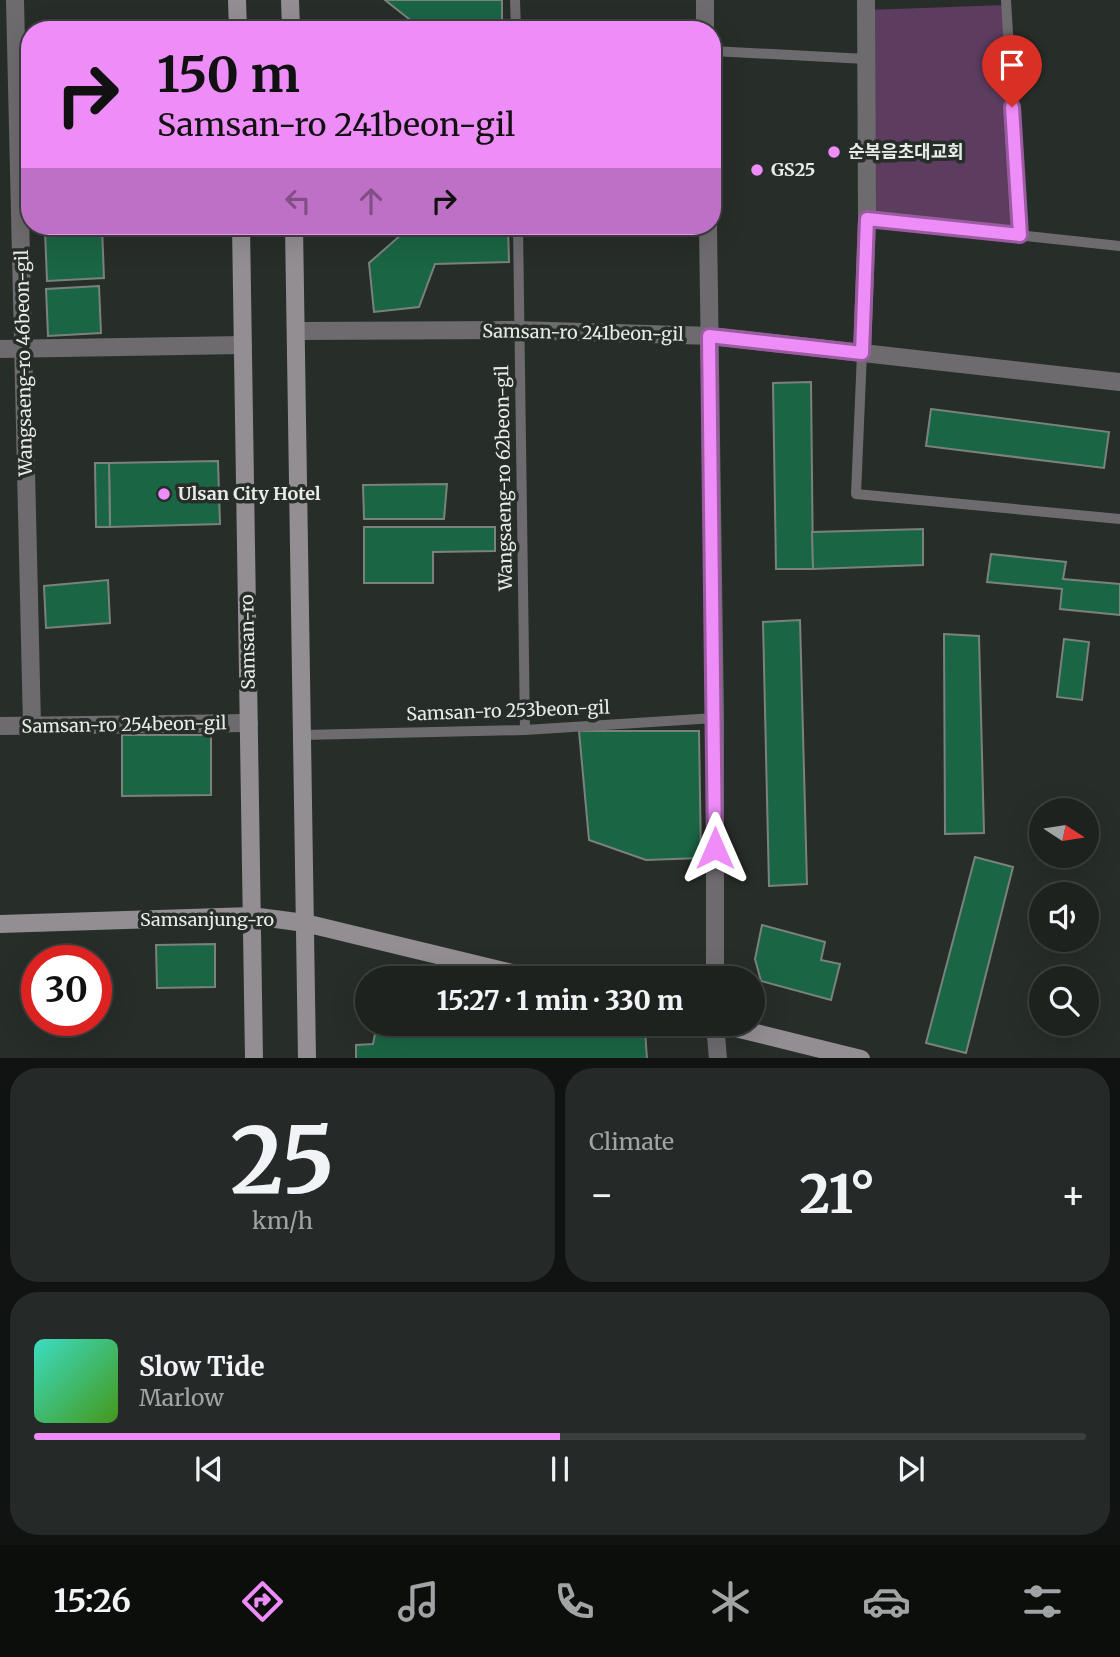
<!DOCTYPE html>
<html lang="en">
<head>
<meta charset="utf-8">
<style>
  body { margin:0; font-family:Merriweather,"Noto Sans KR",serif; background:#252a28; color:#f1f3f6; height:100vh; display:flex; flex-direction:column; font-size:26px; white-space:nowrap }
  * { box-sizing:border-box; margin:0 }
  p { font-size:23px; color:#a0a4a4 }
  .icon { flex:none; width:38px; height:38px; fill:none; stroke:currentColor; stroke-width:2; stroke-linecap:round; stroke-linejoin:round }
  .map { position:relative; height:1058px; overflow:hidden }
  .panel { display:flex; flex-direction:column; gap:10px; padding:10px; background:#101311; flex:1 }
  .panel>* { flex:none }
  .guide { position:absolute; left:21px; top:21px; width:700px; height:214px; border-radius:28px; box-shadow:0 7px 28px #0002,0 0 0 2px #3b3f3d; background:#ee8cf8; color:#111; overflow:hidden }
  .needle { width:46px; rotate:102deg }
  .tools { position:absolute; left:1029px; top:798px; display:grid; gap:14px }
  .tools a { display:grid; place-items:center; width:70px; height:70px; border-radius:50%; background:#1d221f; box-shadow:0 7px 28px #0002,0 0 0 2px #3b3f3d; font-size:35px }
  .speed { position:absolute; left:21px; top:945px; display:flex; gap:14px; font-size:35px; font-weight:700; text-align:center }
  .speed>* { display:grid; place-content:center; width:91px; height:91px; border-radius:50%; background:#1d221f; box-shadow:0 7px 28px #0002,0 0 0 2px #3b3f3d; line-height:1 }
  .speed .limit { border:10px solid #d22; background:#fff; color:#111 }
  .pin { position:absolute; display:grid; place-items:center; width:60px; height:60px; color:#fff; margin:-72px -30px; border-radius:50% 50% 50% 0; rotate:-45deg; box-shadow:0 0 7px #0007 }
  .pin .icon { rotate:45deg }
  .me { position:absolute; width:77px; margin:-38px; rotate:0deg; stroke-linejoin:round; filter:drop-shadow(0 0 5px #0008) }
  .turn { display:flex; align-items:center; gap:24px; height:147px; padding:0 21px; font-size:32px }
  .turn .icon { width:91px; height:91px; stroke-width:2.5 }
  .turn b { display:block; font-size:49px; line-height:60px }
  .lanes { display:flex; align-items:center; height:66px; padding:0 21px; background:#0003; justify-content:center; gap:35px; direction:ltr }
  .lanes .off { opacity:.35 }
  .big { font-size:52px; font-weight:800; line-height:1.1 }
  .panel .tile { flex:1; display:flex; flex-direction:column; justify-content:center; gap:10px; min-width:0; padding:0 24px; border-radius:28px; background:#252a28 }
  .panel .dial { align-items:center; gap:0 }
  .dial b { font-size:91px; line-height:1 }
  .song { display:flex; align-items:center; gap:21px }
  .cover { width:84px; height:84px; border-radius:10px; background:linear-gradient(135deg,hsl(170 70% 55%),hsl(100 70% 35%)) }
  .played { height:7px; border-radius:4px; background:linear-gradient(90deg,#ee8cf8 50%,#3b3f3d 50%) }
  .keys { display:flex; justify-content:space-around; direction:ltr }
  .heat { display:flex; justify-content:space-between; align-items:center; font-size:38px; direction:ltr }
  .panel .tiles { flex:1; display:grid; gap:10px; grid-template-columns:1fr 1fr }
  .tile:last-child { grid-column:span 2 }
  .trip { position:absolute; left:355px; top:966px; width:410px; height:70px; border-radius:35px; background:#1d221f; box-shadow:0 7px 28px #0002,0 0 0 2px #3b3f3d; font-weight:800; line-height:70px; text-align:center }
  .dock { display:flex; height:112px; justify-content:space-around; align-items:center; background:#0c0e0c; color:#a0a4a4 }
  .dock .icon { width:49px; height:49px }
  .dock .active { color:#ee8cf8 }
  .dock b { font-size:32px; color:#f1f3f6 }
  .map>svg:first-child { display:block }
</style>
</head>
<body>
<div class="map">
<svg width="1120" height="1059" viewBox="0 0 1120 1059">
  <rect width="100%" height="100%" fill="#272d29"/>
  <polygon fill="#5c3c5f" points="1006,5 1020,235 867,219 866,10"/>
  <g fill="#1a6543" stroke="#7b827e" stroke-width="2">
    <polygon points="385,0 502,0 502,30 415,30 414,23"/>
    <polygon points="411,226 508,226 509,262 435,264 419,307 374,312 369,263"/>
    <polygon points="102,227 104,278 47,281 45,231"/>
    <polygon points="99,286 101,333 48,336 46,289"/>
    <polygon points="811,382 813,569 776,569 773,383"/>
    <polygon points="931,409 1109,432 1104,468 926,446"/>
    <polygon points="218,461 220,524 110,527 109,463"/>
    <polygon points="95,463 109,463 110,527 96,527"/>
    <polygon points="447,484 444,519 364,519 363,485"/>
    <polygon points="364,527 495,527 495,551 433,552 433,583 364,583"/>
    <polygon points="923,529 923,565 813,569 812,532"/>
    <polygon points="991,554 1066,562 1063,579 1120,584 1120,615 1060,609 1062,589 987,582"/>
    <polygon points="108,580 110,623 46,628 44,586"/>
    <polygon points="800,620 807,884 769,886 763,622"/>
    <polygon points="944,634 979,636 984,833 945,834"/>
    <polygon points="1064,639 1089,642 1082,700 1057,697"/>
    <polygon points="579,731 699,731 701,858 646,860 589,840"/>
    <polygon points="122,735 211,735 211,795 122,796"/>
    <polygon points="975,857 1013,867 966,1053 926,1043"/>
    <polygon points="762,925 825,942 821,960 840,964 831,1000 761,981 755,959"/>
    <polygon points="215,944 215,987 157,988 156,945"/>
    <polygon points="377,1024 622,1024 645,1029 647,1059 356,1059 356,1045 373,1044"/>
  </g>
  <g fill="none" stroke-linecap="round" stroke-linejoin="round">
    <g stroke="#6d6b6d" stroke-width="10">
      <polyline points="515,0 516,30"/>
      <polyline points="1006,0 1020,235"/>
      <polyline points="712,51 866,59"/>
      <polyline points="867,219 1120,246"/>
      <polyline points="518,226 525,730"/>
      <polyline points="862,353 856,494 1120,519"/>
      <polyline points="303,735 525,730 715,718"/>
    </g>
    <g stroke="#6d6b6d" stroke-width="18">
      <polyline points="15,0 32,726"/>
      <polyline points="705,0 705,30"/>
      <polyline points="708,226 715,718 715,978"/>
      <polyline points="296,331 519,330 712,336 1120,382"/>
      <polyline points="0,349 243,345"/>
      <polyline points="862,353 867,219 866,0"/>
      <polyline points="0,726 249,723"/>
      <polyline points="715,1024 718,1059"/>
    </g>
    <g stroke="#928e92" stroke-width="18">
      <polyline points="237,0 238,30"/>
      <polyline points="290,0 291,30"/>
      <polyline points="241,226 254,1059"/>
      <polyline points="294,226 307,1059"/>
      <polyline points="0,924 252,916 305,923 533,978"/>
      <polyline points="719,1024 861,1059"/>
    </g>
  </g>
  <g fill="none" stroke-linecap="round" stroke-linejoin="round">
    <defs>
      <polyline id="route" points="715,848 709,336 862,353 867,219 1020,235 1012,107"/>
    </defs>
    <use href="#route" stroke="#9b5ba1" stroke-width="18"/>
    <use href="#route" stroke="#ee8cf8" stroke-width="12"/>
  </g>
  <g fill="#ee8cf8" stroke="#272d29" stroke-width="2.5">
    <circle cx="834" cy="152" r="7"/>
    <circle cx="757" cy="170" r="7"/>
    <circle cx="164" cy="494" r="7"/>
  </g>
  <g text-anchor="middle" stroke-width="7" stroke-linejoin="round" paint-order="stroke">
    <g font-size="18" font-weight="bold" fill="#e7ece9" stroke="#272d29" text-anchor="start">
      <text x="848" y="158">순복음초대교회</text>
      <text x="771" y="176">GS25</text>
      <text x="178" y="500">Ulsan City Hotel</text>
    </g>
    <g font-size="18" fill="#e7ece9" stroke="#272d29">
      <text transform="translate(583 333) rotate(1)" y="6">Samsan-ro 241beon-gil</text>
      <text transform="translate(24 363) rotate(-91)" y="6">Wangsaeng-ro 46beon-gil</text>
      <text transform="translate(504 478) rotate(-91)" y="6">Wangsaeng-ro 62beon-gil</text>
      <text transform="translate(248 642) rotate(-91)" y="6">Samsan-ro</text>
      <text transform="translate(508 711) rotate(-2)" y="6">Samsan-ro 253beon-gil</text>
      <text transform="translate(124 725) rotate(-1)" y="6">Samsan-ro 254beon-gil</text>
      <text x="207" y="926">Samsanjung-ro</text>
    </g>
  </g>
</svg>
<div class="tools">
<a><svg class="needle" viewBox="-14 -14 28 28"><path d="M0-13l5 13h-10z" fill="#e53935"/><path d="M0 13l5-13h-10z" fill="#a0a4a4"/></svg></a>
<a><svg class="icon" aria-label="sound" viewBox="0 0 24 24"><path d="M4 9h4l5-4v14l-5-4H4zM17 9q2 3 0 6"/></svg></a>
<a><svg class="icon" aria-label="search" viewBox="0 0 24 24"><circle cx="10" cy="10" r="6"/><path d="M15 15l6 6"/></svg></a>
</div>
<div class="speed"><div class="limit">30</div></div>
<div class="pin" style="left:1012px;top:107px;background:#d93025"><svg class="icon" aria-label="arrive" viewBox="0 0 24 24"><path d="M6 21V4h12l-3 4 3 4H6"/></svg></div>
<svg class="me" style="left:715px;top:848px" viewBox="-20 -20 40 40"><path d="M0-17L14 15 0 8-14 15z" fill="#ee8cf8" stroke="#fff" stroke-width="4"/></svg>
<div class="trip">15:27 · 1 min · 330 m</div>
<div class="guide">
<div class="turn"><svg class="icon" aria-label="right" viewBox="0 0 24 24"><path d="M7 20v-9h11M14 6l5 5-5 5"/></svg><div><b>150 m</b>Samsan-ro 241beon-gil</div></div>
<div class="lanes"><svg class="icon off" aria-label="left" viewBox="0 0 24 24"><path d="M17 20v-9H6M10 6l-5 5 5 5"/></svg><svg class="icon off" aria-label="ahead" viewBox="0 0 24 24"><path d="M12 20V5M6 11l6-6 6 6"/></svg><svg class="icon" aria-label="right" viewBox="0 0 24 24"><path d="M7 20v-9h11M14 6l5 5-5 5"/></svg></div>
</div>
</div>
<section class="panel">
<div class="tiles">
<div class="tile dial"><b>25</b><p>km/h</p></div>
<div class="tile"><p>Climate</p>
<div class="heat"><a>−</a><b class="big">21°</b><a>+</a></div>
</div>
<div class="tile">
<div class="song"><i class="cover"></i><div><b>Slow Tide</b><p>Marlow</p></div></div>
<div class="played"></div>
<div class="keys"><svg class="icon" aria-label="previous" viewBox="0 0 24 24"><path d="M18 5L8 12l10 7zM5 5v14"/></svg><svg class="icon" aria-label="pause" viewBox="0 0 24 24"><path d="M8 5v14M16 5v14"/></svg><svg class="icon" aria-label="next" viewBox="0 0 24 24"><path d="M6 5l10 7-10 7zM19 5v14"/></svg></div>
</div>
</div>
</section>
<nav class="dock">
<b>15:26</b>
<svg class="icon active" aria-label="directions" viewBox="0 0 24 24"><path d="M12 3l9 9-9 9-9-9zM9 14v-3h6M13 9l2 2-2 2"/></svg>
<svg class="icon" aria-label="music" viewBox="0 0 24 24"><path d="M9 18V5l10-2v13"/><circle cx="6" cy="18" r="3"/><circle cx="16" cy="16" r="3"/></svg>
<svg class="icon" aria-label="phone" viewBox="0 0 24 24"><path d="M5 4h4l2 5-3 2q2 4 5 5l2-3 5 2v4C11 20 4 13 5 4z"/></svg>
<svg class="icon" aria-label="climate" viewBox="0 0 24 24"><path d="M12 3v18M4 7l16 10M4 17L20 7"/></svg>
<svg class="icon" aria-label="car" viewBox="0 0 24 24"><path d="M5 17H2v-5l4-1 3-4h7l3 4 3 1v5h-3M9 17h6M6 11h13"/><circle cx="7" cy="17" r="2"/><circle cx="17" cy="17" r="2"/></svg>
<svg class="icon" aria-label="filters" viewBox="0 0 24 24"><path d="M4 7h16M4 17h16"/><circle cx="9" cy="7" r="2"/><circle cx="15" cy="17" r="2"/></svg>
</nav>
</body>
</html>
